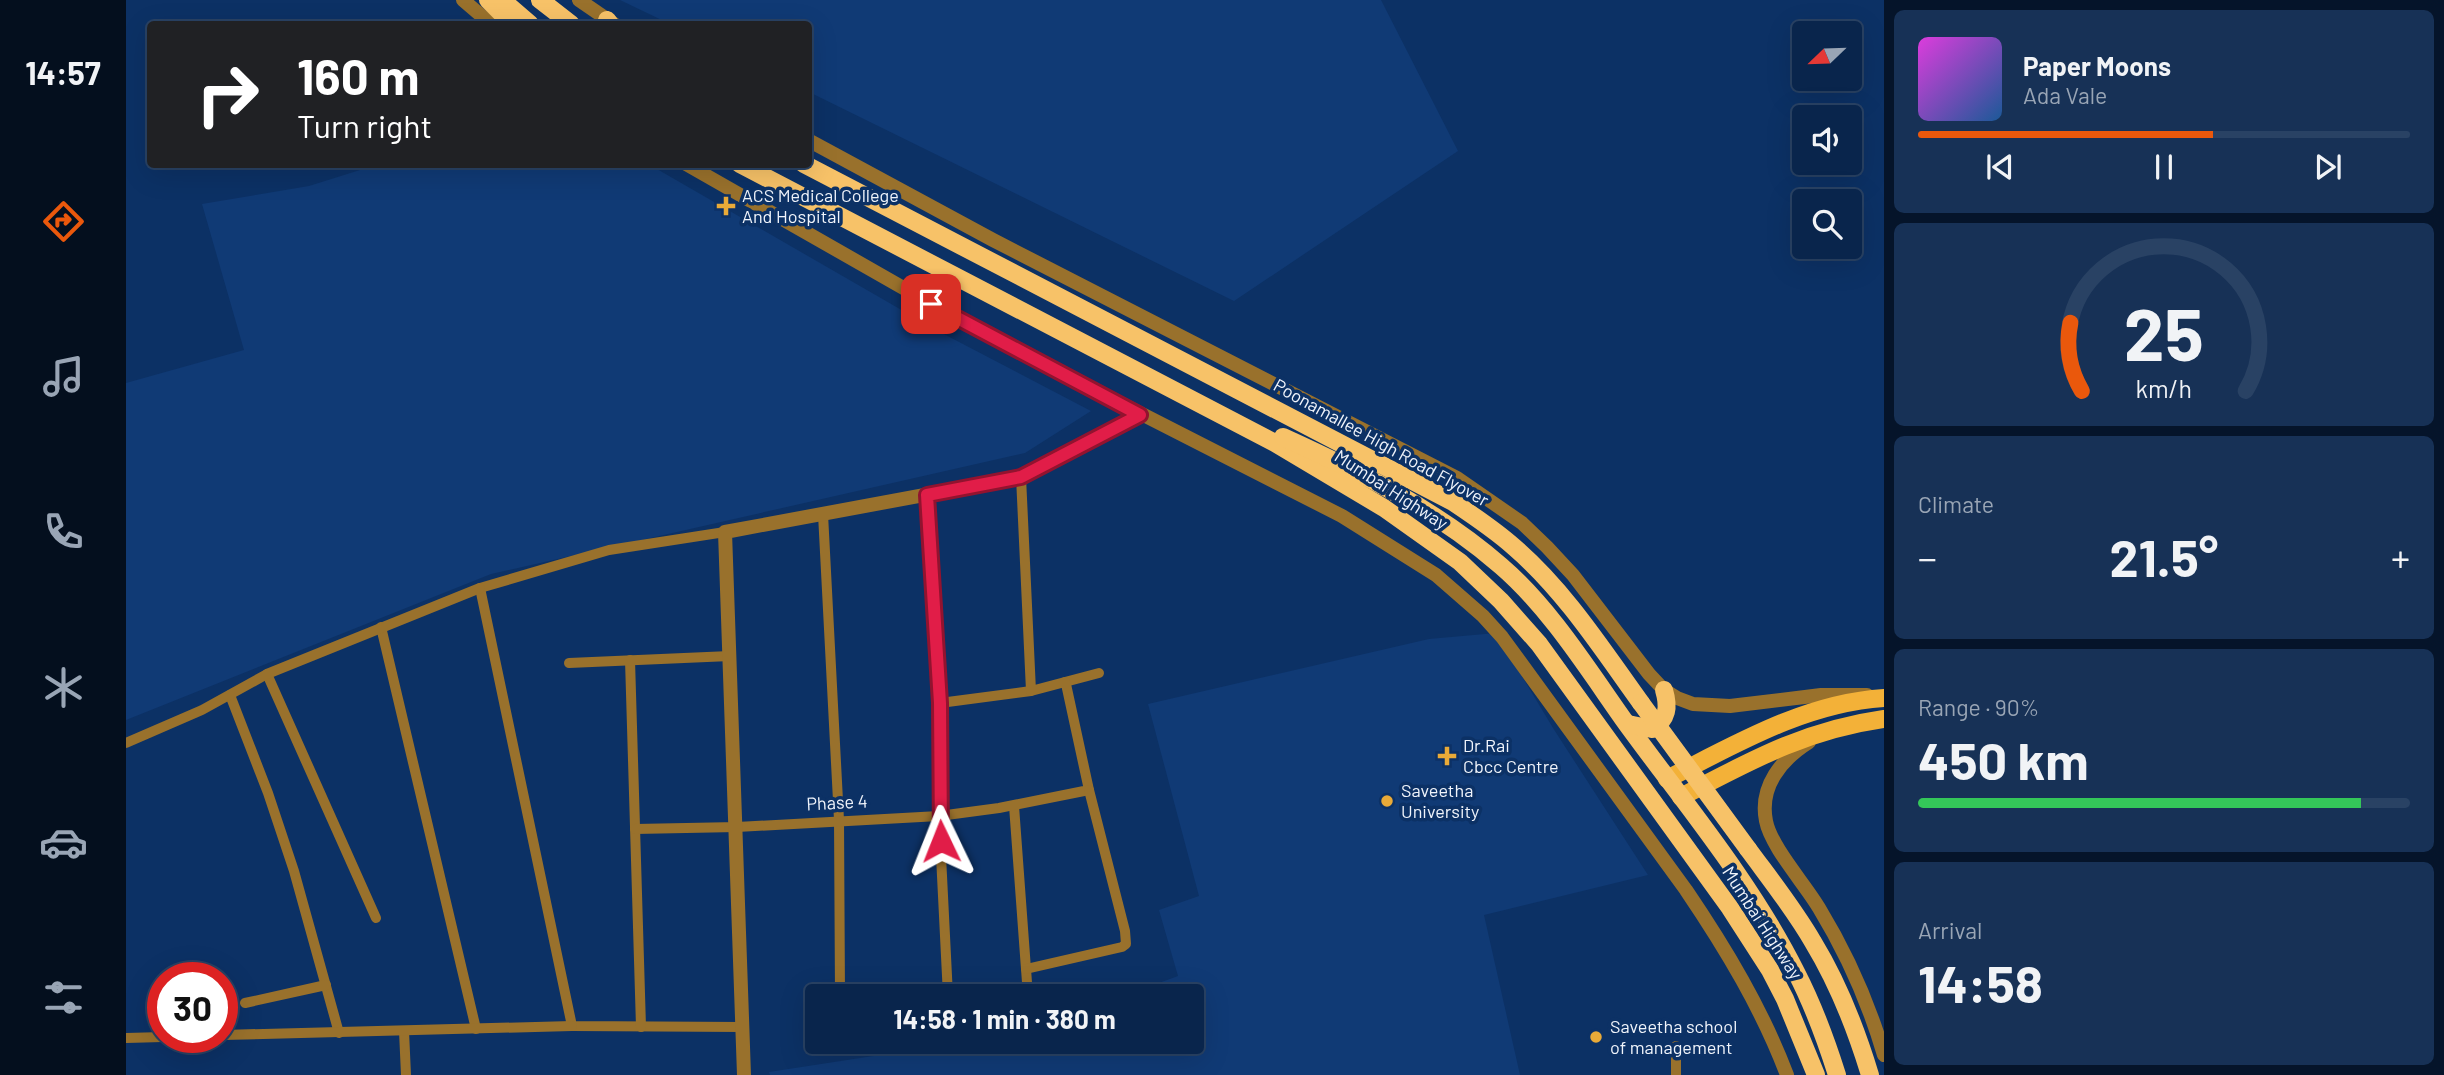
<!DOCTYPE html>
<html lang="en">
<head>
<meta charset="utf-8">
<style>
  body { margin:0; font-family:Barlow,sans-serif; background:#173156; color:#f1f3f6; height:100vh; display:flex; flex-direction:column; font-size:26px; white-space:nowrap }
  * { box-sizing:border-box; margin:0 }
  p { font-size:23px; color:#99a5b5 }
  .icon { flex:none; width:38px; height:38px; fill:none; stroke:currentColor; stroke-width:2; stroke-linecap:round; stroke-linejoin:round }
  .map { position:relative; flex:1; overflow:hidden }
  .details { display:flex; flex-direction:column; gap:10px; padding:10px; background:#05142a; width:560px }
  .details>* { flex:none }
  .guide { position:absolute; left:21px; top:21px; width:665px; height:147px; border-radius:7px; box-shadow:0 7px 28px #0002,0 0 0 2px #294264; background:#202124; color:#fff; overflow:hidden }
  .needle { width:46px; rotate:247deg }
  .tools { position:absolute; left:1666px; top:21px; display:grid; gap:14px }
  .tools a { display:grid; place-items:center; width:70px; height:70px; border-radius:7px; background:#09254c; box-shadow:0 7px 28px #0002,0 0 0 2px #294264; font-size:35px }
  .speed { position:absolute; left:21px; top:962px; display:flex; gap:14px; font-size:35px; font-weight:700; text-align:center }
  .speed>* { display:grid; place-content:center; width:91px; height:91px; border-radius:50%; background:#09254c; box-shadow:0 7px 28px #0002,0 0 0 2px #294264; line-height:1 }
  .speed .limit { border:10px solid #d22; background:#fff; color:#111 }
  .pin { position:absolute; display:grid; place-items:center; width:60px; height:60px; color:#fff; margin:-30px; border-radius:14px; box-shadow:0 4px 10px #0006 }
  .me { position:absolute; width:77px; margin:-38px; rotate:358deg; stroke-linejoin:round; filter:drop-shadow(0 0 5px #0008) }
  .turn { display:flex; align-items:center; gap:24px; height:147px; padding:0 35px; font-size:32px }
  .turn .icon { width:91px; height:91px; stroke-width:2.5 }
  .turn b { display:block; font-size:49px; line-height:60px }
  .big { font-size:52px; font-weight:700; line-height:1.1 }
  .details .widget { flex:1; display:flex; flex-direction:column; justify-content:center; gap:10px; min-width:0; padding:0 24px; border-radius:10px; background:#173156 }
  .details .dial { align-items:center; gap:0 }
  .dial svg { height:182px; overflow:visible; fill:none; stroke:#294264; stroke-width:7; stroke-linecap:round; text-anchor:middle }
  .dial text { fill:#f1f3f6; stroke:none }
  .song { display:flex; align-items:center; gap:21px }
  .cover { width:84px; height:84px; border-radius:10px; background:linear-gradient(135deg,hsl(300 70% 55%),hsl(210 70% 35%)) }
  .played { height:7px; border-radius:4px; background:linear-gradient(90deg,#ea580c 60%,#294264 60%) }
  .keys { display:flex; justify-content:space-around; direction:ltr }
  .heat { display:flex; justify-content:space-between; align-items:center; font-size:38px; direction:ltr }
  .charge { height:10px; border-radius:5px; background:linear-gradient(90deg,#34c759 90%,#294264 0) }
  .trip { position:absolute; left:679px; top:984px; width:399px; height:70px; border-radius:7px; background:#09254c; box-shadow:0 7px 28px #0002,0 0 0 2px #294264; font-weight:700; line-height:70px; text-align:center }
  main { display:flex; flex:1; min-height:0 }
  .menu { display:flex; flex-direction:column; width:126px; justify-content:space-around; align-items:center; background:#040f1e; color:#99a5b5 }
  .menu .icon { width:49px; height:49px }
  .menu .active { color:#ea580c }
  .menu b { font-size:32px; color:#f1f3f6 }
  .map>svg:first-child { display:block }
</style>
</head>
<body>
<main>
<nav class="menu">
<b>14:57</b>
<svg class="icon active" aria-label="directions" viewBox="0 0 24 24"><path d="M12 3l9 9-9 9-9-9zM9 14v-3h6M13 9l2 2-2 2"/></svg>
<svg class="icon" aria-label="music" viewBox="0 0 24 24"><path d="M9 18V5l10-2v13"/><circle cx="6" cy="18" r="3"/><circle cx="16" cy="16" r="3"/></svg>
<svg class="icon" aria-label="phone" viewBox="0 0 24 24"><path d="M5 4h4l2 5-3 2q2 4 5 5l2-3 5 2v4C11 20 4 13 5 4z"/></svg>
<svg class="icon" aria-label="climate" viewBox="0 0 24 24"><path d="M12 3v18M4 7l16 10M4 17L20 7"/></svg>
<svg class="icon" aria-label="car" viewBox="0 0 24 24"><path d="M5 17H2v-5l4-1 3-4h7l3 4 3 1v5h-3M9 17h6M6 11h13"/><circle cx="7" cy="17" r="2"/><circle cx="17" cy="17" r="2"/></svg>
<svg class="icon" aria-label="filters" viewBox="0 0 24 24"><path d="M4 7h16M4 17h16"/><circle cx="9" cy="7" r="2"/><circle cx="15" cy="17" r="2"/></svg>
</nav>
<div class="map">
<svg width="1758" height="1075" viewBox="0 0 1758 1075">
  <rect width="100%" height="100%" fill="#0c3165"/>
  <g fill="#103a75">
    <polygon points="494,0 1255,0 1332,151 1108,301 683,92 682,24 544,24"/>
    <polygon points="250,165 524,165 812,331 965,411 899,453 365,574 0,720 0,383 118,350 76,204 183,186"/>
    <polygon points="1370,633 1427,728 1522,875 1358,915 1394,1075 644,1075 643,1072 845,1041 1066,1041 1066,996 997,996 1052,976 1033,910 1073,896 1022,704 1303,639"/>
  </g>
  <g fill="none" stroke-linecap="round" stroke-linejoin="round">
    <g stroke="#99712c" stroke-width="10">
      <polyline points="801,495 814,703 813,816 822,996"/>
      <polyline points="697,514 713,820 714,996"/>
      <polyline points="599,532 483,550 354,588 446,1026 616,1027"/>
      <polyline points="255,627 350,1029"/>
      <polyline points="504,660 515,1027"/>
      <polyline points="443,663 604,656"/>
      <polyline points="141,674 250,918"/>
      <polyline points="939,682 973,673"/>
      <polyline points="104,695 142,793 168,871 213,1033"/>
      <polyline points="814,703 905,691"/>
      <polyline points="0,743 76,710 141,674 354,588"/>
      <polyline points="888,806 902,996"/>
      <polyline points="509,829 611,827 813,816 873,808 963,790 940,684 939,682 905,691 895,477"/>
      <polyline points="900,969 996,947 1000,944 999,931 963,790"/>
      <polyline points="119,1003 200,985"/>
      <polyline points="278,1031 280,1075"/>
      <polyline points="96,1035 446,1026"/>
      <polyline points="0,1038 37,1037"/>
      <polyline points="715,1041 715,1044"/>
      <polyline points="1550,1075 1550,1046"/>
    </g>
    <g stroke="#99712c" stroke-width="14">
      <polyline points="337,0 365,24"/>
      <polyline points="453,0 488,24"/>
      <polyline points="682,140 867,240 1331,478 1396,523 1421,547 1447,575 1523,674 1538,690 1551,698 1567,704 1604,706 1695,695 1741,695"/>
      <path d="M560,164L851,330L1216,516L1310,575L1357,616L1376,637L1560,890C1600,949 1636,1009 1661,1075"/>
      <path d="M1683,742C1656,759 1633,786 1640,821C1645,847 1679,884 1693,908C1721,954 1743,1004 1758,1055"/>
      <polyline points="618,1075 599,532 895,477 1014,415"/>
    </g>
    <g stroke="#f3b138" stroke-width="18">
      <path d="M1541,779C1610,744 1679,703 1758,698"/>
      <path d="M1555,797C1624,761 1679,730 1758,719"/>
    </g>
    <g stroke="#f7c268" stroke-width="18">
      <polyline points="362,0 386,24"/>
      <polyline points="376,0 404,24"/>
      <polyline points="414,0 445,24"/>
      <polyline points="481,20 484,24"/>
      <polyline points="614,164 1149,443 1258,508 1334,562 1375,601 1413,644 1604,908 1644,970 1659,999 1690,1075"/>
      <path d="M678,164L1327,502C1348,516 1369,530 1388,547C1439,591 1476,649 1515,703"/>
      <path d="M1157,437C1234,472 1311,510 1375,566C1424,608 1463,671 1500,723C1559,804 1625,882 1670,972C1687,1005 1700,1040 1711,1075"/>
      <path d="M1502,724L1526,729C1542,719 1543,707 1538,690"/>
      <path d="M1622,849C1644,879 1668,909 1687,942C1712,983 1730,1029 1744,1075"/>
    </g>
    <polyline stroke="#f7c268" stroke-width="18" points="1515,703 1622,849"/>
  </g>
  <g fill="none" stroke-linecap="round" stroke-linejoin="round">
    <defs>
      <polyline id="route" points="805,304 1014,415 895,477 801,495 814,703 815,841"/>
    </defs>
    <use href="#route" stroke="#92132f" stroke-width="18"/>
    <use href="#route" stroke="#e11d48" stroke-width="12"/>
  </g>
  <g fill="#e9aa38" stroke="#0c3165" stroke-width="2.5">
    <path d="M596.5 195.5h7v7h7v7h-7v7h-7v-7h-7v-7h7z"/>
    <path d="M1317.5 745.5h7v7h7v7h-7v7h-7v-7h-7v-7h7z"/>
    <circle cx="1261" cy="801" r="7"/>
    <circle cx="1470" cy="1037" r="7"/>
  </g>
  <g text-anchor="middle" stroke-width="7" stroke-linejoin="round" paint-order="stroke">
    <g font-size="18" fill="#f0f4fb" stroke="#0c3165" text-anchor="start">
      <text x="616" y="202">ACS Medical College<tspan x="616" dy="21">And Hospital</tspan></text>
      <text x="1337" y="752">Dr.Rai<tspan x="1337" dy="21">Cbcc Centre</tspan></text>
      <text x="1275" y="797">Saveetha<tspan x="1275" dy="21">University</tspan></text>
      <text x="1484" y="1033">Saveetha school<tspan x="1484" dy="21">of management</tspan></text>
    </g>
    <g font-size="18" fill="#f0f4fb" stroke="#0c3165">
      <text transform="translate(1255 443) rotate(29)" y="6">Poonamallee High Road Flyover</text>
      <text transform="translate(1265 490) rotate(33)" y="6">Mumbai Highway</text>
      <text transform="translate(711 803) rotate(-3)" y="6">Phase 4</text>
      <text transform="translate(1636 923) rotate(57)" y="6">Mumbai Highway</text>
    </g>
  </g>
</svg>
<div class="tools">
<a><svg class="needle" viewBox="-14 -14 28 28"><path d="M0-13l5 13h-10z" fill="#e53935"/><path d="M0 13l5-13h-10z" fill="#99a5b5"/></svg></a>
<a><svg class="icon" aria-label="sound" viewBox="0 0 24 24"><path d="M4 9h4l5-4v14l-5-4H4zM17 9q2 3 0 6"/></svg></a>
<a><svg class="icon" aria-label="search" viewBox="0 0 24 24"><circle cx="10" cy="10" r="6"/><path d="M15 15l6 6"/></svg></a>
</div>
<div class="speed"><div class="limit">30</div></div>
<div class="pin" style="left:805px;top:304px;background:#d93025"><svg class="icon" aria-label="arrive" viewBox="0 0 24 24"><path d="M6 21V4h12l-3 4 3 4H6"/></svg></div>
<svg class="me" style="left:815px;top:841px" viewBox="-20 -20 40 40"><path d="M0-17L14 15 0 8-14 15z" fill="#e11d48" stroke="#fff" stroke-width="4"/></svg>
<div class="trip">14:58 · 1 min · 380 m</div>
<div class="guide">
<div class="turn"><svg class="icon" aria-label="right" viewBox="0 0 24 24"><path d="M7 20v-9h11M14 6l5 5-5 5"/></svg><div><b>160 m</b>Turn right</div></div>
</div>
</div>
<section class="details">
<div class="widget">
<div class="song"><i class="cover"></i><div><b>Paper Moons</b><p>Ada Vale</p></div></div>
<div class="played"></div>
<div class="keys"><svg class="icon" aria-label="previous" viewBox="0 0 24 24"><path d="M18 5L8 12l10 7zM5 5v14"/></svg><svg class="icon" aria-label="pause" viewBox="0 0 24 24"><path d="M8 5v14M16 5v14"/></svg><svg class="icon" aria-label="next" viewBox="0 0 24 24"><path d="M6 5l10 7-10 7zM19 5v14"/></svg></div>
</div>
<div class="widget dial"><svg viewBox="0 0 100 80">
<path d="M14 69A42 42 0 1 1 86 69"/>
<path d="M14 69A42 42 0 0 1 9 39" stroke="#ea580c"/>
<text x="50" y="56" font-size="32" font-weight="700">25</text>
<text x="50" y="72" font-size="11">km/h</text>
</svg></div>
<div class="widget"><p>Climate</p>
<div class="heat"><a>−</a><b class="big">21.5°</b><a>+</a></div>
</div>
<div class="widget"><p>Range · 90%</p><b class="big">450 km</b><div class="charge"></div></div>
<div class="widget"><p>Arrival</p><b class="big">14:58</b></div>
</section>
</main>
</body>
</html>
